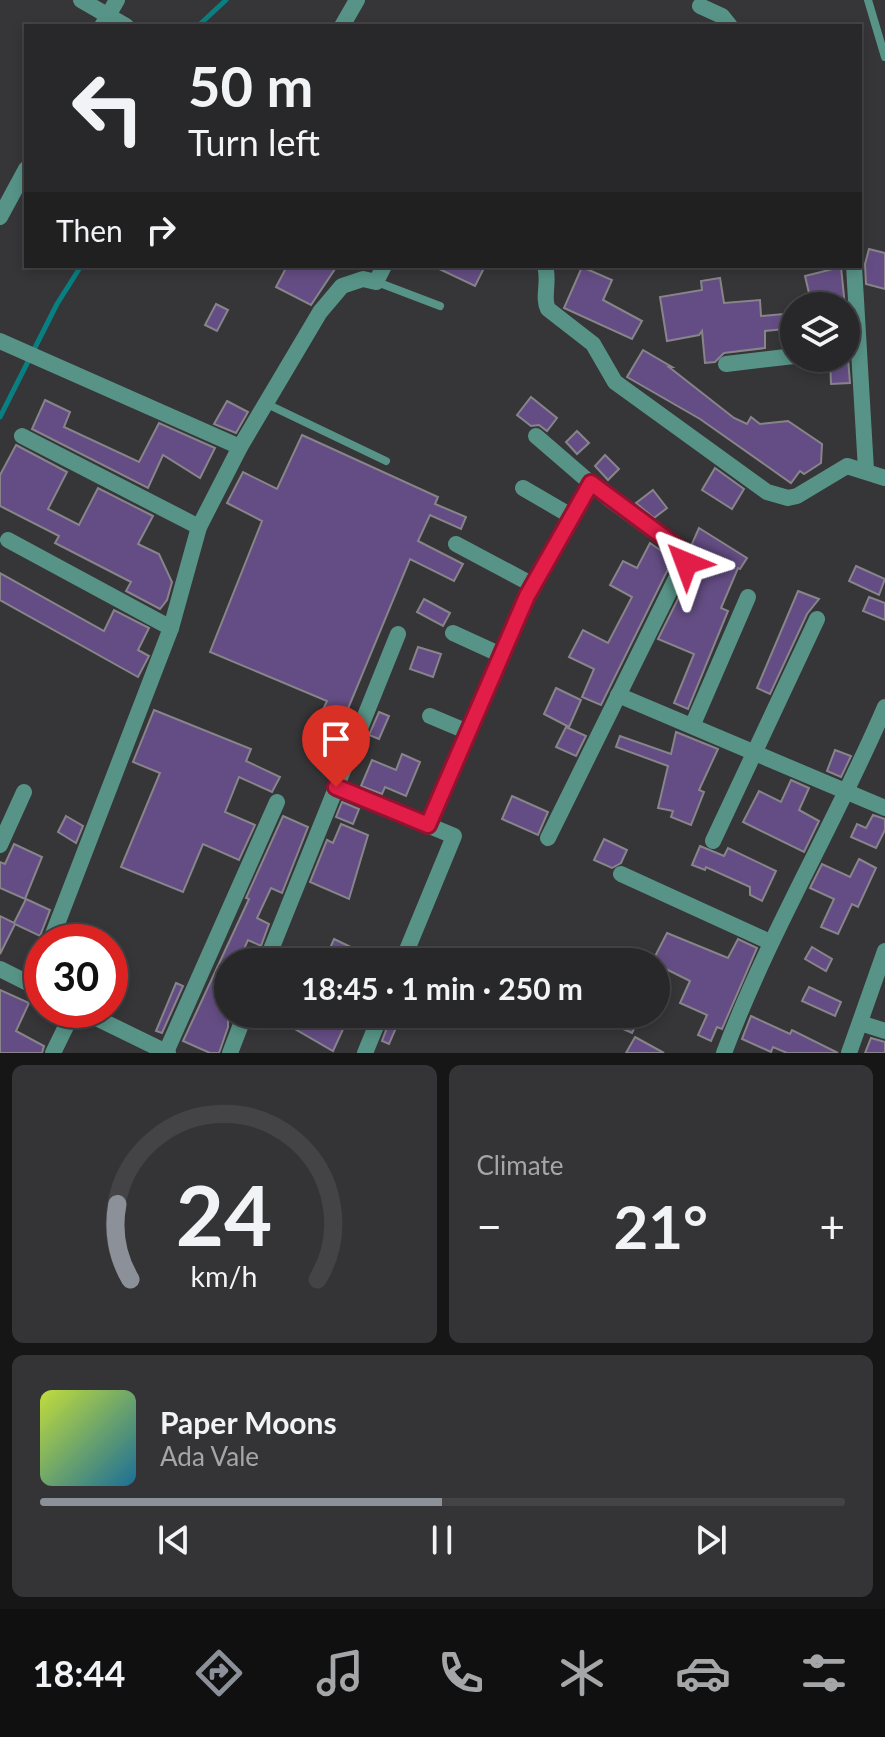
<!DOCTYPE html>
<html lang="en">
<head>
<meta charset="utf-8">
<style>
  body { margin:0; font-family:Lato,sans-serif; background:#343436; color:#f1f3f6; height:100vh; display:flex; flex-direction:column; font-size:30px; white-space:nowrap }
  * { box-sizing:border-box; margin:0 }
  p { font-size:26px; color:#a5a6a8 }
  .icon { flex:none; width:44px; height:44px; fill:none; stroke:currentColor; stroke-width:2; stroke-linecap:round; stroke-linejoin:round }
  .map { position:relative; height:1053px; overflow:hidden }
  .details { display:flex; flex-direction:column; gap:12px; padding:12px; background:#161617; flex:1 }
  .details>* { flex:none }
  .top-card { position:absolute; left:24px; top:24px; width:838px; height:244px; border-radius:0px; box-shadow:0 4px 12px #0003,0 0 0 2px #444447; background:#28282a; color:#f1f3f6; overflow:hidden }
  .tools { position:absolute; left:780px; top:292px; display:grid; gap:16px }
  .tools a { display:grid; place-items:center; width:80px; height:80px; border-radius:50%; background:#28282a; box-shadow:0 4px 12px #0003,0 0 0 2px #444447; font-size:40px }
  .speed { position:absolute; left:24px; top:924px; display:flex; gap:16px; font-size:40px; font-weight:700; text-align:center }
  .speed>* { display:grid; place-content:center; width:104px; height:104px; border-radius:50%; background:#28282a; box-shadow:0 4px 12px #0003,0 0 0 2px #444447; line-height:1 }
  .speed .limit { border:12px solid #d22; background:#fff; color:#111 }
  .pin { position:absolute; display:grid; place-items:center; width:68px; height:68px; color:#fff; margin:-82px -34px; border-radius:50% 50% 50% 0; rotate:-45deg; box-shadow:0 0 8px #0007 }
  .pin .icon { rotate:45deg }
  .me { position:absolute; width:88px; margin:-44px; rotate:316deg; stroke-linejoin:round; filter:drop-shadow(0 0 6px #0008) }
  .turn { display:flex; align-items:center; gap:28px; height:168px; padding:0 32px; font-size:36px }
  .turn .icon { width:104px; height:104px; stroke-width:2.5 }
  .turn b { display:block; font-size:56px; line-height:68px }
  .then { display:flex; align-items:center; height:76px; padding:0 32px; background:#0003; gap:16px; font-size:30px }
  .big { font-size:60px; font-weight:700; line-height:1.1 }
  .details .card { flex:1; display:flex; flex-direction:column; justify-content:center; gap:12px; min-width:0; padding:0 28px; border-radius:12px; background:#343436 }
  .details .dial { align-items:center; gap:0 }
  .dial svg { height:208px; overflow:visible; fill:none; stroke:#444447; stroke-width:7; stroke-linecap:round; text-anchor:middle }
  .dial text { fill:#f1f3f6; stroke:none }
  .song { display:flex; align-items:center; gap:24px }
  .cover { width:96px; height:96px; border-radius:12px; background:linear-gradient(135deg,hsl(70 70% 55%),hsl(200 70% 35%)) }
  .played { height:8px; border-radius:4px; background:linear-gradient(90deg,#8c9099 50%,#444447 50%) }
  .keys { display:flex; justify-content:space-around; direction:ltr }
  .heat { display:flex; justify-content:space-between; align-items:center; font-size:44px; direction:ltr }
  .details .tiles { flex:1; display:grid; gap:12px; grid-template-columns:1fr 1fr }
  .card:last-child { grid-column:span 2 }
  .trip { position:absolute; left:214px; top:948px; width:456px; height:80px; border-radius:40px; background:#28282a; box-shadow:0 4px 12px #0003,0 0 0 2px #444447; font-weight:700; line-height:80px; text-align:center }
  .dock { display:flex; height:128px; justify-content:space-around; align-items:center; background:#101011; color:#a5a6a8 }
  .dock .icon { width:56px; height:56px }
  .dock .selected { color:#8c9099 }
  .dock b { font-size:36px; color:#f1f3f6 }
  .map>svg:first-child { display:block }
</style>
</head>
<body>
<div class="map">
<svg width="885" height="1053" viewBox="0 0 885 1053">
  <rect width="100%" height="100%" fill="#363538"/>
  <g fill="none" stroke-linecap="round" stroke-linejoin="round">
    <g stroke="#087f80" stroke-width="5">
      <polyline points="198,26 226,0"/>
      <polyline points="0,417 57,304 81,266"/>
    </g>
  </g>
  <g fill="#644d84" stroke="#878589" stroke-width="2">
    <polygon points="869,249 885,253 885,289 866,284 865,264"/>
    <polygon points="287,266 337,266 311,305 276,287"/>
    <polygon points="433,266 485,266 475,286"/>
    <polygon points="582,267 612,280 603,300 642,321 632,339 564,308"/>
    <polygon points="841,267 845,306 812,306 805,276"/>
    <polygon points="720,278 724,303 760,300 761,316 794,313 794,328 765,331 765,348 724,353 715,362 705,363 702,331 699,335 667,341 660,297 702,290 701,281"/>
    <polygon points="216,304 228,310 217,331 205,325"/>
    <polygon points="643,350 672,367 669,367 734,418 747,424 751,417 760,424 788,421 822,444 821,463 804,474 800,471 791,483 700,419 627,377"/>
    <polygon points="830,358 848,358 850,383 831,384"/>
    <polygon points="531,397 557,418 547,431 539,425 531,426 517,415"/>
    <polygon points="45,400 70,412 64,427 139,462 159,423 215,448 200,478 163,455 148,488 32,429"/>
    <polygon points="227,401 248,412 236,433 214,424"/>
    <polygon points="577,431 589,443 577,454 566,442"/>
    <polygon points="302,435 438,497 435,504 466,517 461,529 430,515 418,541 463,564 454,581 410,559 333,745 311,736 327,701 210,652 262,521 227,503 243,472 277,489"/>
    <polygon points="16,445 67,472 48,509 79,525 98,488 153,516 138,544 159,554 172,582 167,600 160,609 126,591 131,582 55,543 59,536 0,506 0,475"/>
    <polygon points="605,455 619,469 608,480 595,466"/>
    <polygon points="715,468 744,489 732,509 702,490"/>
    <polygon points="653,490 667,508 654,518 636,503"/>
    <polygon points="699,528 747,558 740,569 738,568 721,608 728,611 688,709 674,703 694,654 658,639 697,561 697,552 691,546"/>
    <polygon points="650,543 673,559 601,705 582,697 594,669 569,657 583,630 608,643 632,597 610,585 623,561 637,568"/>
    <polygon points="856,566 885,579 879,595 849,581"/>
    <polygon points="0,573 104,631 114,610 149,628 138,650 149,656 138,677 0,600"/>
    <polygon points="798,591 819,599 807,614 770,694 757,688"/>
    <polygon points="869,597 885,603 885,620 863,611"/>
    <polygon points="424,599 450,613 443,626 417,612"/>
    <polygon points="418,647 441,654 433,677 410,669"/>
    <polygon points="556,688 581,700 569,727 544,714"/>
    <polygon points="154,710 251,749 246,761 280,777 272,792 239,777 225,812 255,825 239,860 203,844 183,892 121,867 160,773 133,762"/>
    <polygon points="379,712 389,716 379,739 369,735"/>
    <polygon points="566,727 586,736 576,756 556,747"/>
    <polygon points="676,732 718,749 699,790 704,792 691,825 671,817 673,811 658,808 668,766 616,747 620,736 671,754"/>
    <polygon points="835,750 851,756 841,777 827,771"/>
    <polygon points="402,754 420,762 406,796 385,787 382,794 361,786 372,760 396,770"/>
    <polygon points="791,780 809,788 799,810 819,821 804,852 743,822 759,791 781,802"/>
    <polygon points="512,796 548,812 538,835 502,819"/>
    <polygon points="342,802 359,809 353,824 336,817"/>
    <polygon points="873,815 885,819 885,830 876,848 851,837 857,824 866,828"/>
    <polygon points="66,816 83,826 76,843 58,832"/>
    <polygon points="283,816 308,827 282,893 271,888 257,918 269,924 261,946 248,940 238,962 228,962 228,1027 219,1053 210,1053 183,1041 249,899 246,898"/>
    <polygon points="341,824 368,835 349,899 310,882 327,840 333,843"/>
    <polygon points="604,839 627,850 621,863 612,868 594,860"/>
    <polygon points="14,844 42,857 25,899 0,888 0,862 5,864"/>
    <polygon points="700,846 724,856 728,848 776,871 762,901 750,895 750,887 706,867 705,870 692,865"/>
    <polygon points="859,859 876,868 858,907 852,904 838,934 821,927 834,899 810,888 822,864 850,877"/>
    <polygon points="26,899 50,910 40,936 15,924 0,954 0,916 14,923"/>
    <polygon points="667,933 728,958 738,939 757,948 722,1029 717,1027 711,1041 698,1035 707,1015 680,1003 690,981 652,962"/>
    <polygon points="334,939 355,949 350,962 324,962"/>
    <polygon points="812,947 832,959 826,971 805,959"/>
    <polygon points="176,983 183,986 162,1033 156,1031"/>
    <polygon points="809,987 841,1002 835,1016 802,1001"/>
    <polygon points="0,990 29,1003 16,1031 44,1046 42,1053 0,1053"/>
    <polygon points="269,1014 350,1014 333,1051"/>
    <polygon points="619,1014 641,1014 632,1033 614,1025"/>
    <polygon points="751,1016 790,1034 792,1030 838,1053 787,1053 773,1047 771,1052 742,1039"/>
    <polygon points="391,1017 399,1021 389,1044 382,1041"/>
    <polygon points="635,1037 664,1053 626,1053"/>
    <polygon points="871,1038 885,1042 885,1053 865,1053"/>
  </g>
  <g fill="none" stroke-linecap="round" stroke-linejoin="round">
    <g stroke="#579487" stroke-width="8">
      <polyline points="868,0 885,57"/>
      <polyline points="377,282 440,306"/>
      <polyline points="267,404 386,461"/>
    </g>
    <g stroke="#579487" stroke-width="16">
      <polyline points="81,0 126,26"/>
      <polyline points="700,6 722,16 730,26"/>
      <polyline points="102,26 117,0"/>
      <polyline points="342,26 357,0"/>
      <polyline points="0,217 26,169"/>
      <path d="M545,266C550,281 542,298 548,309L593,344L615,382L767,492L788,498L797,496L847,466L885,478"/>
      <polyline points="854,266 866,470"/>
      <polyline points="0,341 240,447"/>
      <polyline points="726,364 794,356"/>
      <polyline points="22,436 199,527"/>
      <polyline points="536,436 609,499 687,556 548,838"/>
      <polyline points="523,488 571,516"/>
      <polyline points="8,540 171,628"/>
      <polyline points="456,544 533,585"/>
      <polyline points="453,633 501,655"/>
      <polyline points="618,695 885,808"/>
      <polyline points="430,716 468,732"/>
      <polyline points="693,724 748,597"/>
      <polyline points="336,787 454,836 402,962"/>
      <polyline points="428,825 527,596 591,483"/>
      <polyline points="713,841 817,619"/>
      <polyline points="0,845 24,792"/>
      <polyline points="621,874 770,942"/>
      <polyline points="50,942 171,628 199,527 240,447 320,312 342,286 363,279 376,282 384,266"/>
      <polyline points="266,962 398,634"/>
      <polyline points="33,986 42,963"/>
      <polyline points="860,1023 885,1031"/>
      <polyline points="166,1052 277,802"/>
      <polyline points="53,1053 74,1010"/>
      <polyline points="230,1053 245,1014"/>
      <polyline points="365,1053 381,1014"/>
      <path d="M724,1053C769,933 835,824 885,707"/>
    </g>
    <g stroke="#579487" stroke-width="16">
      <polyline points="0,969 42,990"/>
      <polyline points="80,1010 168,1053"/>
      <polyline points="849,1053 885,951"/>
    </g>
  </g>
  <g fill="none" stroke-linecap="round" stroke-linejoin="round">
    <defs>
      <polyline id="route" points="336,787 428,825 527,596 591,483 681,550 687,556 686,563"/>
    </defs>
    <use href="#route" stroke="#92132f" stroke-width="20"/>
    <use href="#route" stroke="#e11d48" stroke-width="14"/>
  </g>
</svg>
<div class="tools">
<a><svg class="icon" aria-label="layers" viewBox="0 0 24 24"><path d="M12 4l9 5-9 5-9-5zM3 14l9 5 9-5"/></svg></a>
</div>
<div class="speed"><div class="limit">30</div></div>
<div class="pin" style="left:336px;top:787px;background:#d93025"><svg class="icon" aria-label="arrive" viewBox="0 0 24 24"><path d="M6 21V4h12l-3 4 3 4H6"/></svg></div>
<svg class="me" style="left:686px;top:563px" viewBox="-20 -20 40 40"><path d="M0-17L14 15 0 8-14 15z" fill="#e11d48" stroke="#fff" stroke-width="4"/></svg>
<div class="trip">18:45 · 1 min · 250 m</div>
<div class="top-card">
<div class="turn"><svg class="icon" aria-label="left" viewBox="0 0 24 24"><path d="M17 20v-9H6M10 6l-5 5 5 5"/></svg><div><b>50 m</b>Turn left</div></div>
<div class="then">Then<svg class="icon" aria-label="right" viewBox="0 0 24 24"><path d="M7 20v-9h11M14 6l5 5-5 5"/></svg></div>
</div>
</div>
<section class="details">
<div class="tiles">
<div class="card dial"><svg viewBox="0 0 100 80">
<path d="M14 69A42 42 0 1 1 86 69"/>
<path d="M14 69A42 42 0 0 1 9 40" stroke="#8c9099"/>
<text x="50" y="56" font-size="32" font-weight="700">24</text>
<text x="50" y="72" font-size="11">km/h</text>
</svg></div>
<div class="card"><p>Climate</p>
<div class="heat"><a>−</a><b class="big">21°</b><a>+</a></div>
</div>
<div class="card">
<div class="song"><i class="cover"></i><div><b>Paper Moons</b><p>Ada Vale</p></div></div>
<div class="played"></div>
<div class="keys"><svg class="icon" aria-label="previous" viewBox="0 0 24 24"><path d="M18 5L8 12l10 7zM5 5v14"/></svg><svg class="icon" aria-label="pause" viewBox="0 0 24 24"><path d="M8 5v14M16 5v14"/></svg><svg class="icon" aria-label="next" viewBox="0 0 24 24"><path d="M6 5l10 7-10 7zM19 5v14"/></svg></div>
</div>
</div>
</section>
<nav class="dock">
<b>18:44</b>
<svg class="icon selected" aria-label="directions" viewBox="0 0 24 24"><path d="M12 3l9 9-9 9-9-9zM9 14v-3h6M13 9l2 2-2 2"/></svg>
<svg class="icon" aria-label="music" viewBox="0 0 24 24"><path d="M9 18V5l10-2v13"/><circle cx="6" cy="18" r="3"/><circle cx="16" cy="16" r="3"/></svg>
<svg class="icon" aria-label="phone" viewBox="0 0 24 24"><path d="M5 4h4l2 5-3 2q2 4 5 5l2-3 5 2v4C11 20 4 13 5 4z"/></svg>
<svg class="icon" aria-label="climate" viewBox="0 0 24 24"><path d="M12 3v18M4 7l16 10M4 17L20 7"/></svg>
<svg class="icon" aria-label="car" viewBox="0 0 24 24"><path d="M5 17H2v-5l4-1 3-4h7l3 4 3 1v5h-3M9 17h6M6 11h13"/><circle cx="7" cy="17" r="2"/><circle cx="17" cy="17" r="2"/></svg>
<svg class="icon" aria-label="filters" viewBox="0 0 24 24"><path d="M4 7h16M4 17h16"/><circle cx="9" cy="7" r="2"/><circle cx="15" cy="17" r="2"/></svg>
</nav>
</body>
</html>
